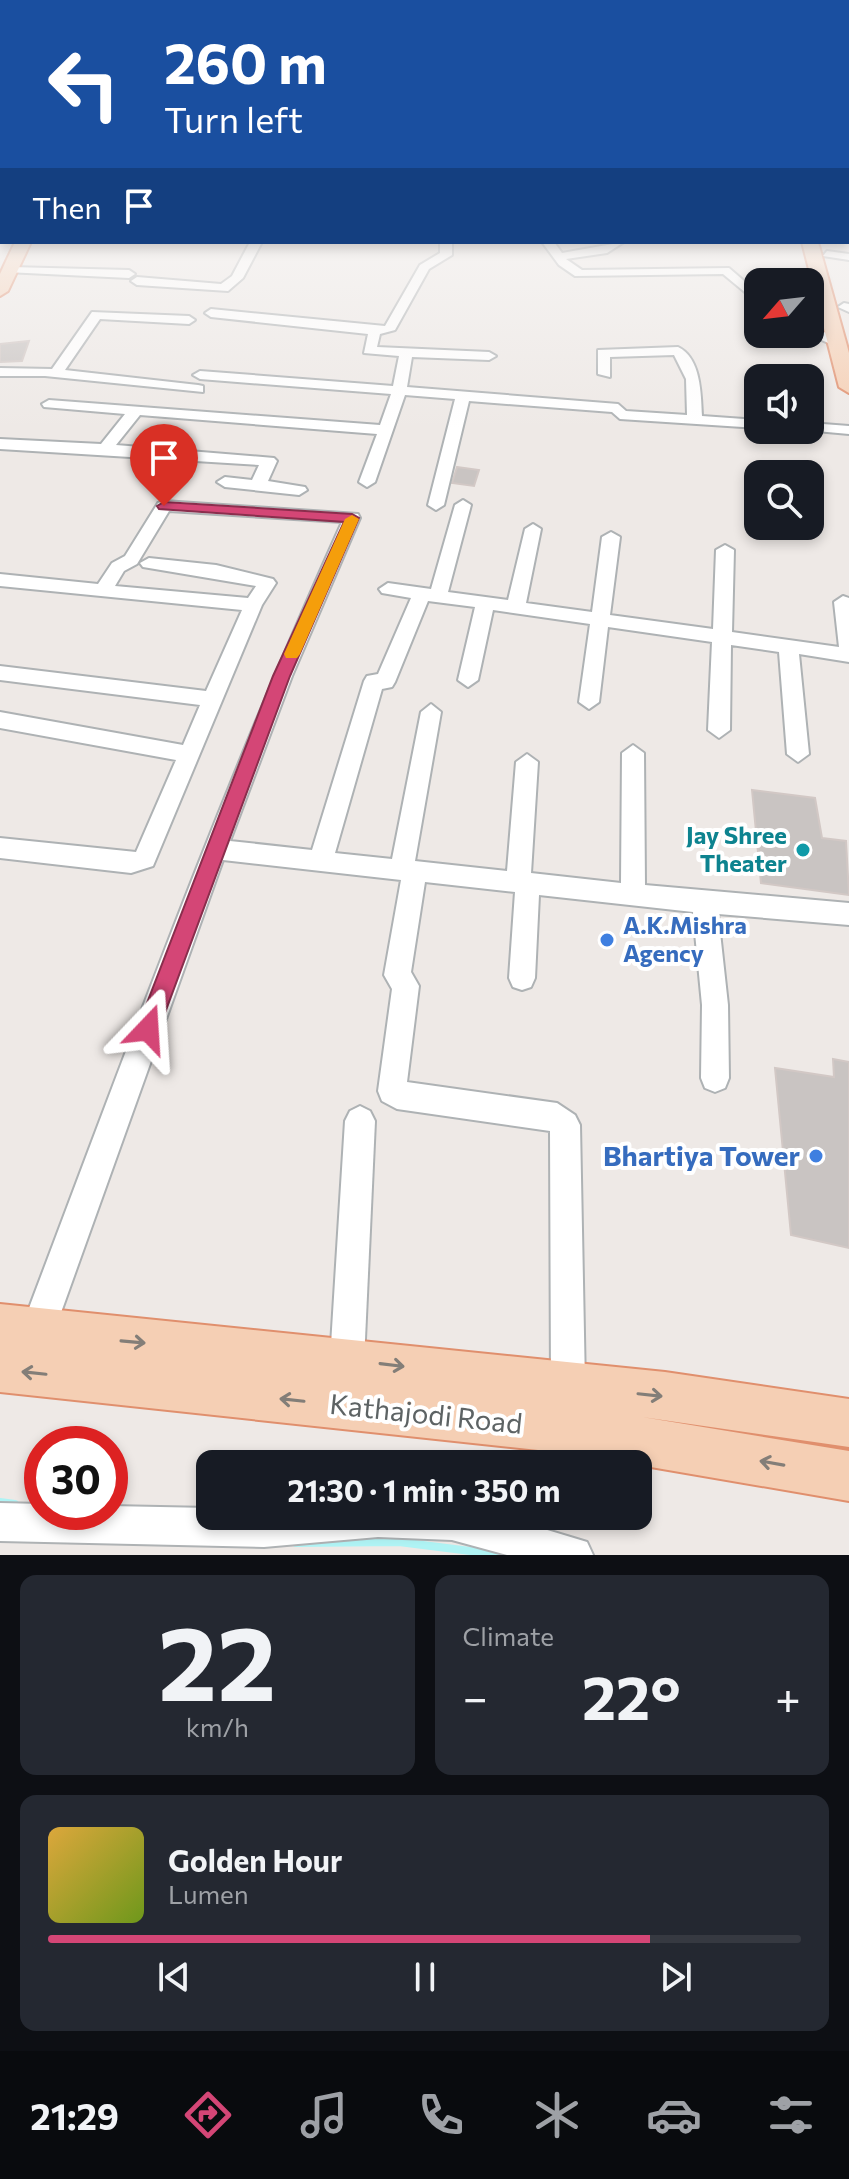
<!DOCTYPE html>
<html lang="en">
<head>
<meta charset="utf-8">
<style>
  body { margin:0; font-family:Commissioner,sans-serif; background:#242831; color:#f1f3f6; height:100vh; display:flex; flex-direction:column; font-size:30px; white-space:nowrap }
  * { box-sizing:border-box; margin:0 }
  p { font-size:26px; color:#9ea1a6 }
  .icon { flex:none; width:44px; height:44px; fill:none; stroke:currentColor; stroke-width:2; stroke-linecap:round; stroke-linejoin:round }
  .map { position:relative; height:1555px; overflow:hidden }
  .sheet { display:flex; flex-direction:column; gap:20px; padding:20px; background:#0d0f14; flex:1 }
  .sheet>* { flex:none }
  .hud { position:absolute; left:0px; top:0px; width:850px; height:244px; box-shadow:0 4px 12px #0003; background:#1a4fa0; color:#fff; overflow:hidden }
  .needle { width:52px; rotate:242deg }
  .fabs { position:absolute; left:744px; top:268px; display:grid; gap:16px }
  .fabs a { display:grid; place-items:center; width:80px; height:80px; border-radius:16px; background:#171b24; box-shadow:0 4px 12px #0003; font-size:40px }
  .speed { position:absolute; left:24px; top:1426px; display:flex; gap:16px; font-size:40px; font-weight:700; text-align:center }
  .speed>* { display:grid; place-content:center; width:104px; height:104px; border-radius:50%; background:#171b24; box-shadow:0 4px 12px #0003; line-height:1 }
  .speed .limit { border:12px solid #d22; background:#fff; color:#111 }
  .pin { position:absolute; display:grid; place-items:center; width:68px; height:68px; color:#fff; margin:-82px -34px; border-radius:50% 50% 50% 0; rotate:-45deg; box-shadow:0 0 8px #0007 }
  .pin .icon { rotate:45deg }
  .me { position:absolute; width:88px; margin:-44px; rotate:20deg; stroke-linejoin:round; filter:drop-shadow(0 0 6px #0008) }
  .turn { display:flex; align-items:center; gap:28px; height:168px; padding:0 32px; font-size:36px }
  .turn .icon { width:104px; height:104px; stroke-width:2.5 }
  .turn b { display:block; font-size:56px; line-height:68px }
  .then { display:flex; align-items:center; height:76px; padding:0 32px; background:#0003; gap:16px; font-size:30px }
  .big { font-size:60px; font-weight:700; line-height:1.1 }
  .sheet .card { flex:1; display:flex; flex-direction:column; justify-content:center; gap:12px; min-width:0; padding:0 28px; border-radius:16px; background:#242831 }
  .sheet .dial { align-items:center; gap:0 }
  .dial b { font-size:104px; line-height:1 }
  .song { display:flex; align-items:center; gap:24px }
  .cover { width:96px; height:96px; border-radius:12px; background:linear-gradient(135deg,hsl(40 70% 55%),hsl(80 70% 35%)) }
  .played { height:8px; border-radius:4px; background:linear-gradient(90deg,#d44676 80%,#363941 80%) }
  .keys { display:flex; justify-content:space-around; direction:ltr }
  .heat { display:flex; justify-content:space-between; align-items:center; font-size:44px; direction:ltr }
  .sheet .tiles { flex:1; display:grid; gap:20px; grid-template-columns:1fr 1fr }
  .card:last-child { grid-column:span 2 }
  .trip { position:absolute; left:196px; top:1450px; width:456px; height:80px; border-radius:16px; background:#171b24; box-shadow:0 4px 12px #0003; font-weight:700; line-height:80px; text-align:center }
  .tabs { display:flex; height:128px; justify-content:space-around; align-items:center; background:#090b0e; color:#9ea1a6 }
  .tabs .icon { width:56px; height:56px }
  .tabs .active { color:#d44676 }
  .tabs b { font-size:36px; color:#f1f3f6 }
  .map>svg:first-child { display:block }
</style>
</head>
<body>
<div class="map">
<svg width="849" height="1555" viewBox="0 0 849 1555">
  <rect width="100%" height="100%" fill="#eee9e6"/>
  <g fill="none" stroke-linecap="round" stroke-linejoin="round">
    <g stroke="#aff3f4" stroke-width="8">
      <polyline points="0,1502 15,1504"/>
      <polyline points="296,1543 399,1542 502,1555"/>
    </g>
  </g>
  <g fill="#c9c4c2" stroke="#d2c8c5" stroke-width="2">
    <polygon points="29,341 22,361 0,362 0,344"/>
    <polygon points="457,467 479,470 474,486 452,483"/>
    <polygon points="752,790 815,798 822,838 846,841 849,895 761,883"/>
    <polygon points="833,1059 849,1062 849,1248 791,1235 775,1068 834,1077"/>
  </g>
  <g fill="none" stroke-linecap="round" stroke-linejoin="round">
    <defs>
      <g id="minor">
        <rect x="0" y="211" width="2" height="6"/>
        <rect x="848" y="212" width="1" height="6"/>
        <polygon points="250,242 262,242 243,278 228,291 137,285 131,281 137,277 221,284 232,276"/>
        <path d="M440,242H452V255L429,269L395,330L380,334L377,347L489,352L496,356L489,360L412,357L407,387L618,404L626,411L687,415L686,379L674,355L610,357V377L598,374V350L678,347C701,358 701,394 702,416L758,420V428L620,419L612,412L469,401L444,505L436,510L428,505L455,399L405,395L375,482L367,487L359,482L377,434L140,415L116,445L274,458L277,461L268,481L305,487L307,490L299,495L225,487L217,482L225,477L252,480L259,465L0,449V439L101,444L125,414L44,407L42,404L49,400L380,425L391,394L200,379L193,375L200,371L393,386L399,356L364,353L368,334L211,317L205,313L211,309L385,326L420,265L440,253Z"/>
        <polygon points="542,242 554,242 562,253 624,242 607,253 566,259 582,270 729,268 758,293 758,303 723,274 575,276 559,265"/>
        <polygon points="827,251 849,254 849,260 823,256"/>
        <polygon points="10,267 129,270 135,274 129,278 6,272 4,270"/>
        <polygon points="844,303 849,304 849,312 838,307"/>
        <polygon points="92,312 189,316 195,320 189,324 100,319 65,370 198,385 203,386 203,392 45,376 0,376 0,368 52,369"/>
        <polygon points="810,326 840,339 842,342 835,346 808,334"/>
        <polygon points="810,423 849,426 849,434 805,430 810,430"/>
        <path d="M463,500L471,505L448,592L508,600L525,529L533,524L541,529L526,603L592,612L602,537L611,532L620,537L610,615L713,629L716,550L725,545L734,550L732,632L839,647L834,602L843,596L849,598V662L799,654L809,754L798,762L787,754L779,652L731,645L730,730L719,738L708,730L712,642L608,627L599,702L589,709L579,702L590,624L493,610L478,680L468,687L458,680L475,607L428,601L395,682L392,687L382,689L335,853L392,859L421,712L431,704L441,712L415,861L507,871L516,762L527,754L538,762L531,873L621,883L622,753L633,745L644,753L645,885L849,903V925L718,914L728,1005L729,1078L725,1088L715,1092L705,1088L701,1078L702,1005L693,912L539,895L535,978L531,987L522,990L513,987L509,978L515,892L425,882L411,972L419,986L407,1082L557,1103L575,1115L580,1125L585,1386L580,1398L568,1403L556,1398L551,1386L550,1131L397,1109L382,1101L378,1091L392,989L384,975L401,880L223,860L54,1332L49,1344L37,1349L25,1344L20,1332C123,1060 222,787 342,522L169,511L137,564L124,571L115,586L248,598L256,586L143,567L140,563L149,558L216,565L273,579L276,583L262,605L153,866L131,873L0,858V838L136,852L176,760L0,728V712L183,745L200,705L0,680V666L206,691L242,610L0,586V574L98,584L112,563L125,556L158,503L164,501L358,514L360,518L292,676L230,841L312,850L364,681L367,676L378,674L411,598L382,593L379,589L388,583L431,589L455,505Z"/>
        <polygon points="360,1106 370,1111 375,1121 364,1361 359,1373 347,1378 335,1373 330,1361 345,1121 350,1111"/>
        <polygon points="0,1503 42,1504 42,1512 110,1512 110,1506 210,1508 210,1516 501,1516 587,1542 593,1555 507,1555 452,1540 378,1537 264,1547 0,1541"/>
      </g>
      <g id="major">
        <polygon points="15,242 31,242 8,291 0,296 0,274"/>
        <polygon points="802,242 818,242 849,353 849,393 839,387"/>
        <polygon points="0,1304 665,1372 849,1399 849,1447 642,1417 849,1451 849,1501 575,1454 0,1392"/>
      </g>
    </defs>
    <use href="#minor" stroke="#aeb2b4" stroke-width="4"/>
    <use href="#major" stroke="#e08f6d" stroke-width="4"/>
    <use href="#minor" fill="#fff" fill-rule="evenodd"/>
    <use href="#major" fill="#f5cfb4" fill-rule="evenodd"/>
  </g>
  <defs><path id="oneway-shaft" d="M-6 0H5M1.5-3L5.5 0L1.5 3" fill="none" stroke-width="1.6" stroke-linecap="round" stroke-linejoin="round" transform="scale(2)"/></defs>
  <g stroke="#837e78">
    <use href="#oneway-shaft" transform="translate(133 1342) rotate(5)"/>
    <use href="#oneway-shaft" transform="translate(392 1365) rotate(7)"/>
    <use href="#oneway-shaft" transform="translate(34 1373) rotate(-174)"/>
    <use href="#oneway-shaft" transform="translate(650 1395) rotate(6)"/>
    <use href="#oneway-shaft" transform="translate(292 1400) rotate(-174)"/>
    <use href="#oneway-shaft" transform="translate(772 1463) rotate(-170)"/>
  </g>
  <linearGradient id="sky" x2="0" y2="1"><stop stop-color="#91cded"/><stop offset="0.49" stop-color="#f7f5f4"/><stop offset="1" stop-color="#f7f5f4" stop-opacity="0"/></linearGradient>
  <rect width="849" height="429" fill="url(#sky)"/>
  <polygon fill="#d44676" stroke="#8a2e4d" stroke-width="2" points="164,502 352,514 359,518 290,676 159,1029 156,1036 148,1039 140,1036 137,1029 273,676 344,522 159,509 157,506"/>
  <polygon fill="#f59e0b" points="352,515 359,519 300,654 297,658 286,658 284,654 345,519"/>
  <circle fill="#0f9aa8" stroke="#fff" stroke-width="3" cx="803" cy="850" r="8"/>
  <g fill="#3f7fe0" stroke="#fff" stroke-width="3">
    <circle cx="607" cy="940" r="8"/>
    <circle cx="816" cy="1156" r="8"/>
  </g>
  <g text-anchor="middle" stroke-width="8" stroke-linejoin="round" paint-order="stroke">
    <g font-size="24" font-weight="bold" fill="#0d838f" stroke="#fff" text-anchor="end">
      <text x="787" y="844">Jay Shree<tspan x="787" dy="28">Theater</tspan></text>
    </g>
    <g font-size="24" font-weight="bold" fill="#366cbe" stroke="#fff" text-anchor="start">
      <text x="623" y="934">A.K.Mishra<tspan x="623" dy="28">Agency</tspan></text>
    </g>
    <g font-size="28" font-weight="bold" fill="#366cbe" stroke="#fff" text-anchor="end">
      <text x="800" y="1166">Bhartiya Tower</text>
    </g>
    <g font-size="28" fill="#5d6364" stroke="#fff">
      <text transform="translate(426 1414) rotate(6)" y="10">Kathajodi Road</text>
    </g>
  </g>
</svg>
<div class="fabs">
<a><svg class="needle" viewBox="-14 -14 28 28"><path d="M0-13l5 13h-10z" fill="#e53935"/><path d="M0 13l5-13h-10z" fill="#9ea1a6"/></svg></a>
<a><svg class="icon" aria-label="sound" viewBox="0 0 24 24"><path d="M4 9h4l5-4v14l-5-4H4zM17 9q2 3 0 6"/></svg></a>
<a><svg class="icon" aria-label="search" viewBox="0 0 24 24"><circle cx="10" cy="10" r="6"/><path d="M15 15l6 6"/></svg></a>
</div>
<div class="speed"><div class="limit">30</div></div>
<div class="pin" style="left:164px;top:506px;background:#d93025"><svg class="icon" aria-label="arrive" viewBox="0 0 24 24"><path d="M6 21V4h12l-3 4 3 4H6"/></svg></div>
<svg class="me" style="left:148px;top:1029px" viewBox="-20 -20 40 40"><path d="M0-17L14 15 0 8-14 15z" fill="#d44676" stroke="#fff" stroke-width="4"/></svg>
<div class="trip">21:30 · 1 min · 350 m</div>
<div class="hud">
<div class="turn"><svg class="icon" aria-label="left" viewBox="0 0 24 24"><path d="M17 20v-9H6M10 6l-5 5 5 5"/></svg><div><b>260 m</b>Turn left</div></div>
<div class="then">Then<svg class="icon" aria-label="arrive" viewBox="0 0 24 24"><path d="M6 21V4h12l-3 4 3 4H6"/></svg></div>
</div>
</div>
<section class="sheet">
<div class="tiles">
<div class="card dial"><b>22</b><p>km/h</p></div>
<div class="card"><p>Climate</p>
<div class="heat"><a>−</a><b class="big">22°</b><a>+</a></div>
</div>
<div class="card">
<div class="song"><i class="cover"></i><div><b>Golden Hour</b><p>Lumen</p></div></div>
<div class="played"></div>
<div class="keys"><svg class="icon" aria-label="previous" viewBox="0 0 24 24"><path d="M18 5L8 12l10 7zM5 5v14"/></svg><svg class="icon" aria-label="pause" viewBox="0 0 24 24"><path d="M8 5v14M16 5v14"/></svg><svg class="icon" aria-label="next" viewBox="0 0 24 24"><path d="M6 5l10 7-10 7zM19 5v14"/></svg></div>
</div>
</div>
</section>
<nav class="tabs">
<b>21:29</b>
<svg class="icon active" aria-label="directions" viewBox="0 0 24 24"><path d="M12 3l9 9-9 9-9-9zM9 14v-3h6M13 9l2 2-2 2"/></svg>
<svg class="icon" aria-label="music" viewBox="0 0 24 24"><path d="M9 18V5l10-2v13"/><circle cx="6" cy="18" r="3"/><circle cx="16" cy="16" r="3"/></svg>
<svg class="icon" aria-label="phone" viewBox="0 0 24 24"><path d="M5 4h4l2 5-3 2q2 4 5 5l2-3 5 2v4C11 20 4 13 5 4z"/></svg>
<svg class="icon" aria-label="climate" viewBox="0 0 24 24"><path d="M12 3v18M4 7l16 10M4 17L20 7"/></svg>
<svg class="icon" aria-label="car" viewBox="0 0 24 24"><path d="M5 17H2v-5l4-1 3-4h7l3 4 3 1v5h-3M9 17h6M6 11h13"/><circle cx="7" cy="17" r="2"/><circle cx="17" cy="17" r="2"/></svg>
<svg class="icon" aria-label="filters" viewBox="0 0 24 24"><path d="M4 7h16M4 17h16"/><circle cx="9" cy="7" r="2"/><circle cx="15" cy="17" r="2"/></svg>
</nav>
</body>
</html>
